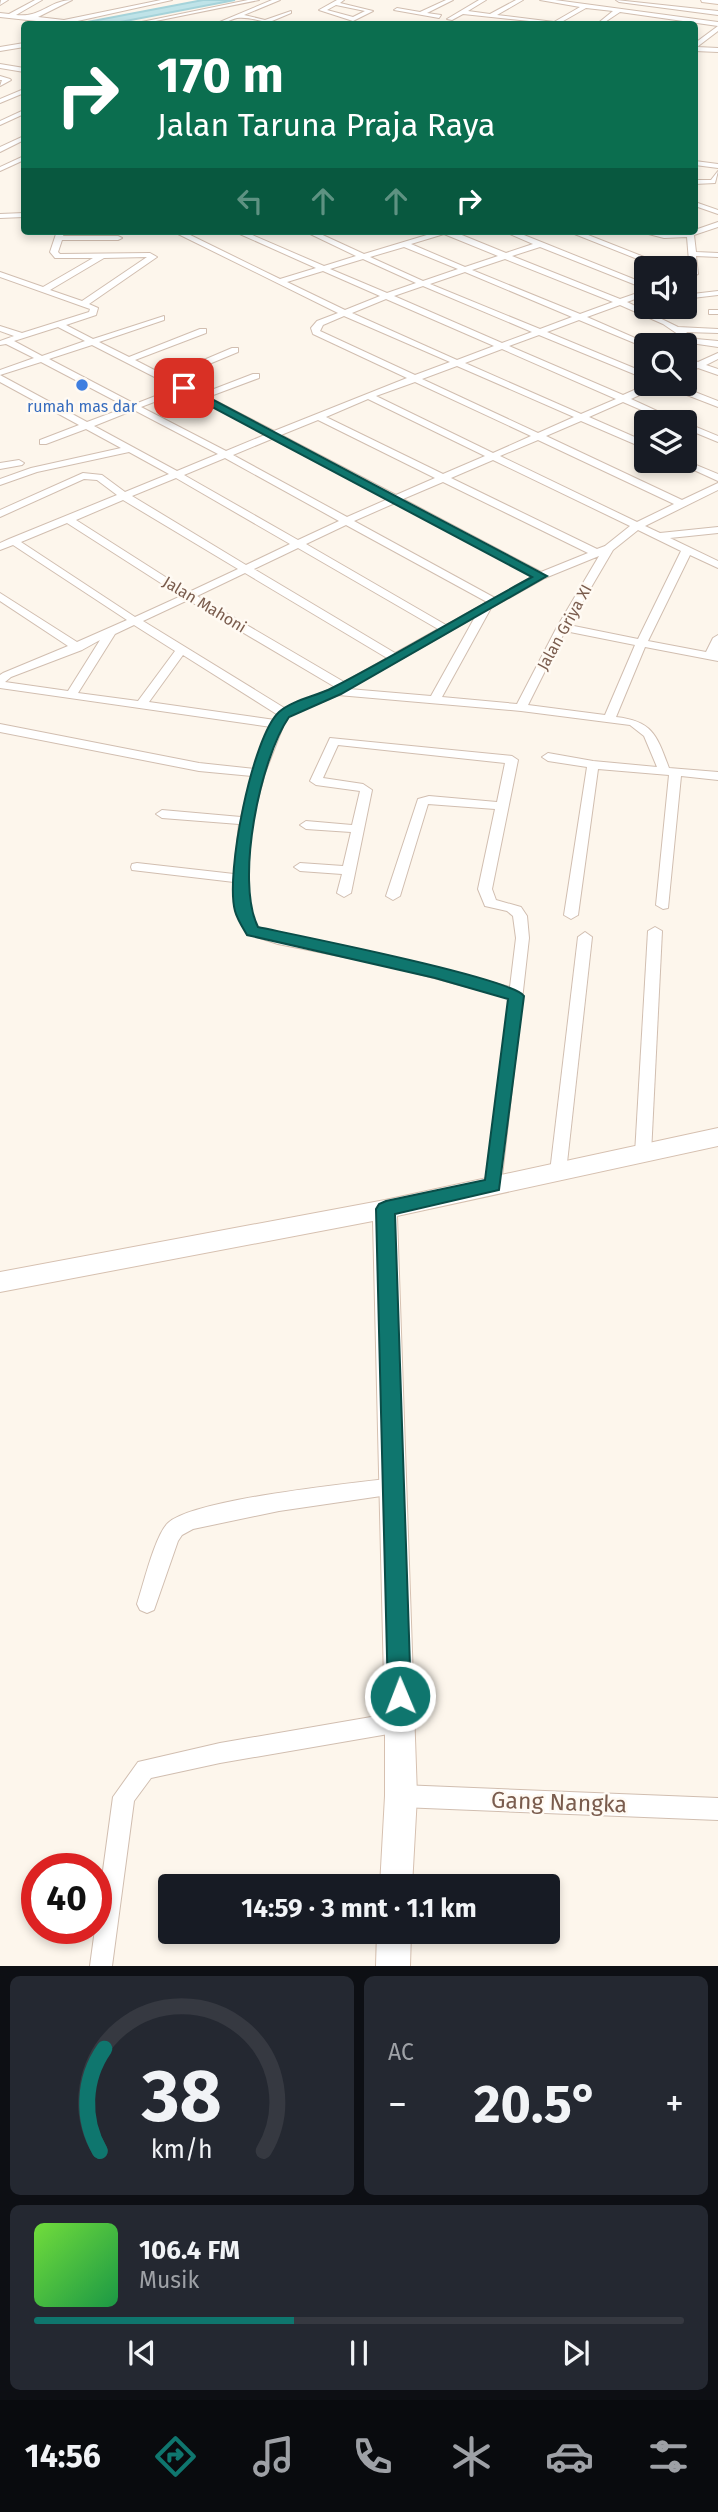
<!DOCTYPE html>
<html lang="id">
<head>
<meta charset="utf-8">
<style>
  body { margin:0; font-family:"Fira Sans",sans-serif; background:#242831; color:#f1f3f6; height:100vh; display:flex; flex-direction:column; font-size:26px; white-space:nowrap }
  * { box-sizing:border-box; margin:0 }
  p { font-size:23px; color:#9ea1a6 }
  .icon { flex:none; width:38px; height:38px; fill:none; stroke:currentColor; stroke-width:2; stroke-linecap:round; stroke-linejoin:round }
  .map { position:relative; height:1966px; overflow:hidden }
  .side { display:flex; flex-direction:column; gap:10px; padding:10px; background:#0d0f14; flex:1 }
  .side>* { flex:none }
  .guide { position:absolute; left:21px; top:21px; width:677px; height:214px; border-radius:7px; box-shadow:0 4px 10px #0003; background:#0b6e4f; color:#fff; overflow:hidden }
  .fabs { position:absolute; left:634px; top:256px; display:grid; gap:14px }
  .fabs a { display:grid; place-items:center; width:63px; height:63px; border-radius:7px; background:#171b24; box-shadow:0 4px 10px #0003; font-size:35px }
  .speed { position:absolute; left:21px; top:1853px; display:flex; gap:14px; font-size:35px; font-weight:700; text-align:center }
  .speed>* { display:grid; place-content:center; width:91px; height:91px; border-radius:50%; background:#171b24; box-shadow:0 4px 10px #0003; line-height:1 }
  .speed .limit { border:10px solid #d22; background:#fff; color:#111 }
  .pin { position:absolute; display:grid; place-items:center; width:60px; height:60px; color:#fff; margin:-30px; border-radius:14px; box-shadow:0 4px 10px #0006 }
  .me { position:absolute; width:77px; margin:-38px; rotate:359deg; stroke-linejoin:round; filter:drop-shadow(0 0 5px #0008) }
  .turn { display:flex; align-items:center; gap:24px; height:147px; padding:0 21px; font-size:32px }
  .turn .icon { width:91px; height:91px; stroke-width:2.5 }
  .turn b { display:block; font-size:49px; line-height:60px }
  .lanes { display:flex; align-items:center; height:66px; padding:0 21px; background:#0003; justify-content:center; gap:35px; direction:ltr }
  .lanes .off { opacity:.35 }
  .big { font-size:52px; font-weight:700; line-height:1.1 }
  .side .widget { flex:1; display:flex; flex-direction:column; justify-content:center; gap:10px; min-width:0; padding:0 24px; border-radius:10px; background:#242831 }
  .side .dial { align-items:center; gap:0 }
  .dial svg { height:182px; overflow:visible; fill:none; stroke:#363941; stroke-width:7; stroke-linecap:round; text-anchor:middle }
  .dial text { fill:#f1f3f6; stroke:none }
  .song { display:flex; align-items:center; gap:21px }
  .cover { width:84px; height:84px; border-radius:10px; background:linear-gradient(135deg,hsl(100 70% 55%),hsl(140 70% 35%)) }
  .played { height:7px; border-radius:4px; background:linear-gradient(90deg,#0f766e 40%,#363941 40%) }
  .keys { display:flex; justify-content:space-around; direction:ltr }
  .heat { display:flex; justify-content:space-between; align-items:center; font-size:38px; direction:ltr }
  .side .tiles { flex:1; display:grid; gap:10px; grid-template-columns:1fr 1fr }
  .widget:last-child { grid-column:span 2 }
  .trip { position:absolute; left:158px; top:1874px; width:402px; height:70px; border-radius:7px; background:#171b24; box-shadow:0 4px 10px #0003; font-weight:700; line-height:70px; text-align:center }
  .tabs { display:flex; height:112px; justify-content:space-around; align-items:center; background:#090b0e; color:#9ea1a6 }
  .tabs .icon { width:49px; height:49px }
  .tabs .selected { color:#0f766e }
  .tabs b { font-size:32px; color:#f1f3f6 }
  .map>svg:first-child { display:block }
</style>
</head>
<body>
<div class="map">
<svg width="718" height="1966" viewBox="0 0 718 1966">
  <rect width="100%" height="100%" fill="#fdf6ec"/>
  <polygon fill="#bfe3e8" stroke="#a5d3da" stroke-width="2" points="203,0 235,0 110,24 77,24"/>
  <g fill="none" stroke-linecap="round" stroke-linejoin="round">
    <defs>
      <g id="street">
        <polygon points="1,0 8,0 0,5"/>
        <path d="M35,0H42L16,15C41,18 50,0 72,0L38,17L64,20L161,0H172L64,24L0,17V13L9,14Z"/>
        <polygon points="248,0 259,0 141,24 132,24"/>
        <path d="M272,0H280L244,15L265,20L291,11V13L272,21L281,24C267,24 251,16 237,18C228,20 224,25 215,24Z"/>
        <path d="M337,0H344L340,3L373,11L353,21L319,10ZM336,5L365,11L353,17L327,10Z"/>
        <polygon points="446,0 453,0 427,13 441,15 439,18 394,10 397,8 420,12"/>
        <polygon points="479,0 486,0 468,11 490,14 516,0 523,0 497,15 554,22 580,7 540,0 555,0 718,22 718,26 620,12 602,24 597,24 613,11 586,8 558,24 463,14 452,20 447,19"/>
        <polygon points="616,0 718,11 718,15 619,2"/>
        <polygon points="416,22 421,23 422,24 414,24"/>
        <polygon points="718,26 718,31 697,47 718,48 718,52 695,51 695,43"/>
        <polygon points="24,43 24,47 0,51 0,47"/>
        <polygon points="0,64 24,68 24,72 0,68"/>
        <polygon points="0,76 10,79 11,80 0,86 2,80 0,80"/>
        <polygon points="24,89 24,93 0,103 0,99"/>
        <polygon points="24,110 24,114 0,125 0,121"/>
        <polygon points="24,136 24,140 0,152 0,147"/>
        <polygon points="24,156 24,160 0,171 0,167"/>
        <polygon points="695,161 718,164 718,168 695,165"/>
        <polygon points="718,171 715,183 695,184 695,180 711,180"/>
        <polygon points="695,202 718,210 718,214 695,206"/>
        <polygon points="24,213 24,217 0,218 0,214"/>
        <polygon points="718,222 718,227 694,235 696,252 718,253 718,257 696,256 698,274 684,280 684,275 690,273 687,237 664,238 637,231 664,234 689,232"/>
        <path d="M57,231H65L63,236H118L122,238L118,240H62L58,252L60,254L150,253L157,257L89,304L98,308L96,315L66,325L93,339L164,316V320L99,342L129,357L200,329H206V333L135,360L166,376L232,348H238V352L173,379L201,394L253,374H259V378L208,397L274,431L407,378L313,334L311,328L317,321L338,313L172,231H182L280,279L316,268L233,231H243L324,266L356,256L304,231H314L364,254L440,231H452L506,253L533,244L503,231H514L646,284V289L540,247L512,256L620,299L646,290V295L627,302L678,327L718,329V333L686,332L696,339L718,341V347L691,343L663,324L620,305L587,317L651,345L644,347L579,320L547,332L646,373V379L539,335L509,346L623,395L650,383H672L718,401V407L661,385L631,399L681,422H669L623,402L589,417L646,442V449L581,421L546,436L682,500L718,483V490L645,526L660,533L718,527V533L670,538L718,561V568L690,555L648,641L706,652L713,638L718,635V661L645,647L616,717C653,721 657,736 669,768L718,772V780L681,776L668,908L663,909L656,905L669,775L598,769L578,915L571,919L564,915L587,767L548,761L542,757L548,753L593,761L657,767L644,736L630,725L521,711L338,695L289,716L284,724L265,773L252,821L247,879L250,911L257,928L279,935L385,955L510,987L516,938L513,916L507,911L485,906L478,889L495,809L428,804L400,896L393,900L386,896L418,799L429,796L497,802L505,763L338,745L323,778L363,784L372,790L351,893L344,897L337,893L342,874L300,871L294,867L300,863L343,866L351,832L306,829L300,825L306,821L352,825L360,791L316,785L310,781L330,738L512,756L518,760L492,889L496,900L521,907L527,916L529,938L501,1185L499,1189L493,1191L487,1189L485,1185L509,998L385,965L278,944L247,934L236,911L234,882L132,870L131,867L132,864L137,863L234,874L239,824L162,818L156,814L162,810L241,817L252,776L199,771L0,732V724L199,763L255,769L271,727L0,688V675L3,673L68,646L0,601V593L77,642L127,620L13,545L0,550V543L9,539L117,495L97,480L84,479L0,517V510L83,473L102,475L125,492L169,474L129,452L37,472L0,485V479L31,468L121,448L86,429L46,444H40V440L79,425L0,382V370L34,358L6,344L0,345V341L14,336L0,331V326L22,333L89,312L90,309L0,277V272L43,287L93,258H55L50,252ZM444,234L498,256L465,267L411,244ZM404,247L458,269L423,281L370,257ZM147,257L82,301L50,290L104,258ZM363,259L416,283L387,293L330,269ZM505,259L613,302L580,314L472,270ZM323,271L380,296L345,310L287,282ZM465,272L572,317L540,329L430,284ZM423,286L532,332L502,343L394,296ZM386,299L494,346L457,360L352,313ZM344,316L450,362L415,375L320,331L323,325ZM58,327L85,341L42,356L14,341ZM92,345L176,388L135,404L49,359ZM502,349L616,399L581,414L465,363ZM41,362L127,407L87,422L0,375ZM457,366L574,417L538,433L422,379ZM415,382L531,436L493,453L376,396ZM183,391L267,434L226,451L141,407ZM368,399L485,456L443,474L326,417ZM134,410L218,454L177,471L94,426ZM318,420L435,478L396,495L281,435ZM274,438L388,499L347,517L233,455ZM538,440L674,504L637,522L500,456ZM225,458L339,521L298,540L184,475ZM493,460L630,526L605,546L597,549L451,478ZM176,478L290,544L246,565L132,496ZM443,482L588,553L541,572L403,499ZM123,500L238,569L189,592L76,520ZM395,503L533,576L495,598L354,521ZM67,523L181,596L135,617L21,542ZM346,525L487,602L446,625L306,544ZM638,530L681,551L638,639L569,625L613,550ZM298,548L438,629L395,653L254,569ZM599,556L557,627L517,704L442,697L491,608L545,578ZM245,573L387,658L344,682L197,596ZM188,600L335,687L286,709L143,621ZM475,617L431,696L349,689ZM134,625L175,651L138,701L78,693L115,634ZM565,631L635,645L605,715L528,705ZM100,640L68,691L5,682L11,677L82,650ZM183,655L278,715L275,720L149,702Z"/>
        <polygon points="567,231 578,231 672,268 660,268"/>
        <polygon points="718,291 718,295 684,299 684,295"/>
        <rect x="709" y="310" width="9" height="4"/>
        <polygon points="718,353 718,359 706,365 718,369 718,375 698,368 684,374 684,368 690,365 684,363 684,357 698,362"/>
        <polygon points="684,422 718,436 718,442 684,428"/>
        <polygon points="19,460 24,463 22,465 0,469 0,463"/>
        <polygon points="672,460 684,460 718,474 718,481"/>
        <polygon points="655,927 662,931 651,1154 648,1158 638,1158 635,1154 648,931"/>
        <polygon points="585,932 592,937 566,1172 564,1176 552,1176 550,1172 578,937"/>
        <path d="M395,1478L401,1480L404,1486L401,1492L395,1494L279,1511L193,1529L182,1535L178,1541L154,1610L147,1613L140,1610L137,1604C143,1586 155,1535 168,1523C194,1499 353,1483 395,1478Z"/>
        <polygon points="400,1712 407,1715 410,1722 407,1729 400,1732 220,1763 151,1778 134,1801 112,1966 90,1966 113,1797 138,1762 220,1743"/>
        <polygon points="401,1785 718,1798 718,1820 401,1807 394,1803 390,1796 394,1789"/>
      </g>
      <g id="secondary">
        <polygon points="701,0 718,0 718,4 702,2"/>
        <polygon points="718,1128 718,1146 397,1216 417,1796 412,1886 380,1886 385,1796 385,1722 373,1221 0,1292 0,1272 385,1200"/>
        <polygon points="377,1932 411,1932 410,1966 376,1966"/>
      </g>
    </defs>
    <use href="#street" stroke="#d1beb0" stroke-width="2"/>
    <use href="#secondary" stroke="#d6c0b0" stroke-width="2"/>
    <use href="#street" fill="#fff" fill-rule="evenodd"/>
    <use href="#secondary" fill="#fff" fill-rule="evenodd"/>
  </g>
  <path fill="#0f766e" stroke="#0a4d48" stroke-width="2" d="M180,386H187L547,576L341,694L289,717C260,759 235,881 258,927C295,935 512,978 524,996L499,1190L395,1214L411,1696L408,1704L400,1707L392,1704L388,1696L376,1209L379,1204L386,1201L485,1180L508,999L435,978L247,935C243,928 237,919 235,911C225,875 252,737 279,712C292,700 317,696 332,688C400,653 465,613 532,577L180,390Z"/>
  <circle fill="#3f7fe0" stroke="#fffaf3" stroke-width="2.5" cx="82" cy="385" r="7"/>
  <g text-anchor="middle" stroke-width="5" stroke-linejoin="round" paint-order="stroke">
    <g font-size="16" fill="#366cbe" stroke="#fffaf3">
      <text x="82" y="412">rumah mas dar</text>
    </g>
    <g font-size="16" fill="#7a5c4d" stroke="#fffaf3">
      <text transform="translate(205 604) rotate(31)" y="6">Jalan Mahoni</text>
      <text transform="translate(564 627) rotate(-61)" y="6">Jalan Griya XI</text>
    </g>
    <g font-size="23" fill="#7a5c4d" stroke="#fffaf3">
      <text transform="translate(559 1802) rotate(2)" y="8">Gang Nangka</text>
    </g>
  </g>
</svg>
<div class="fabs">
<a><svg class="icon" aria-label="sound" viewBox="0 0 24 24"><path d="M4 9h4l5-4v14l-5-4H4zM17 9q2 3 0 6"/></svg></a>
<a><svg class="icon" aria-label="search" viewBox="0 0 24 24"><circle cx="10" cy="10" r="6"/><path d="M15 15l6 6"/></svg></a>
<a><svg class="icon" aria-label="layers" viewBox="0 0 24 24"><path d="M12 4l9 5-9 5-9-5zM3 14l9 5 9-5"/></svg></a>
</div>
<div class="speed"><div class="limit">40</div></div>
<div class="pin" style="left:184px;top:388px;background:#d93025"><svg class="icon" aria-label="arrive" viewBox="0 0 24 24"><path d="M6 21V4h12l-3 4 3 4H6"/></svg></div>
<svg class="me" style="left:400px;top:1696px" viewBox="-20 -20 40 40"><circle r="17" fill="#0f766e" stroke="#fff" stroke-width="3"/><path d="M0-11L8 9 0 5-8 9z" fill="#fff"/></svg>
<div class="trip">14:59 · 3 mnt · 1.1 km</div>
<div class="guide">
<div class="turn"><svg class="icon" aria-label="right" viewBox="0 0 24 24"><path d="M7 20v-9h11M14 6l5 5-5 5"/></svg><div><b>170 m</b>Jalan Taruna Praja Raya</div></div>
<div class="lanes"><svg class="icon off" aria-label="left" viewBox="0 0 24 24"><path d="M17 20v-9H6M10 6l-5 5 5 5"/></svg><svg class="icon off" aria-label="ahead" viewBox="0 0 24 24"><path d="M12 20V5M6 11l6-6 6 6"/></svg><svg class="icon off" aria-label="ahead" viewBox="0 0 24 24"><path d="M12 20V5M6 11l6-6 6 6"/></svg><svg class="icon" aria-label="right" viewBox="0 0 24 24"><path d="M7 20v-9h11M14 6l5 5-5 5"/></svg></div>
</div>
</div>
<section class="side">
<div class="tiles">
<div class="widget dial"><svg viewBox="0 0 100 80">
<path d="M14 69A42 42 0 1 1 86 69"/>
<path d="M14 69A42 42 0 0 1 16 24" stroke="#0f766e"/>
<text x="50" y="56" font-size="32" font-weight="700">38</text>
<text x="50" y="72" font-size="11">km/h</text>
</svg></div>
<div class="widget"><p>AC</p>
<div class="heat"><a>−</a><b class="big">20.5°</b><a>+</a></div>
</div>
<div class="widget">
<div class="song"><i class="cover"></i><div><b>106.4 FM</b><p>Musik</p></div></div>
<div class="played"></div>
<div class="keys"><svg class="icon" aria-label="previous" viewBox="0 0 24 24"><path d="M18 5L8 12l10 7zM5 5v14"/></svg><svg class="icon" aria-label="pause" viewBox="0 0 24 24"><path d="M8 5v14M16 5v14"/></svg><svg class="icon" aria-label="next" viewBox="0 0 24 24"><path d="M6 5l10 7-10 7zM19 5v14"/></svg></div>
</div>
</div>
</section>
<nav class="tabs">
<b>14:56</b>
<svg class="icon selected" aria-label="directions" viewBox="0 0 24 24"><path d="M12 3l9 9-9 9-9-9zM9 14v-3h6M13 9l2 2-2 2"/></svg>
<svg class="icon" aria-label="music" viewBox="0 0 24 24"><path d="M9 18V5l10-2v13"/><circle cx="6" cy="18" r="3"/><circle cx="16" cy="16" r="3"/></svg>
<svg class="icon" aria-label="phone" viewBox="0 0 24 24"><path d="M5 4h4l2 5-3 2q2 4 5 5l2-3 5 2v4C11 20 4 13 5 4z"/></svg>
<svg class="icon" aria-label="climate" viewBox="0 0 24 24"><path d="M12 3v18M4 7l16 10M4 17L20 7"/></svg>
<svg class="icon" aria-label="car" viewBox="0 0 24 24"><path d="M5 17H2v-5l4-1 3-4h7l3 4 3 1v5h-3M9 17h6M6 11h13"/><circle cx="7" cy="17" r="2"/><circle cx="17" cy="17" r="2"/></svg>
<svg class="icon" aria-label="filters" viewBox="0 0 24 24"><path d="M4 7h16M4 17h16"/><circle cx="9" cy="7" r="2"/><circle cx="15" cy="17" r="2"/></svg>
</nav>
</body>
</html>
